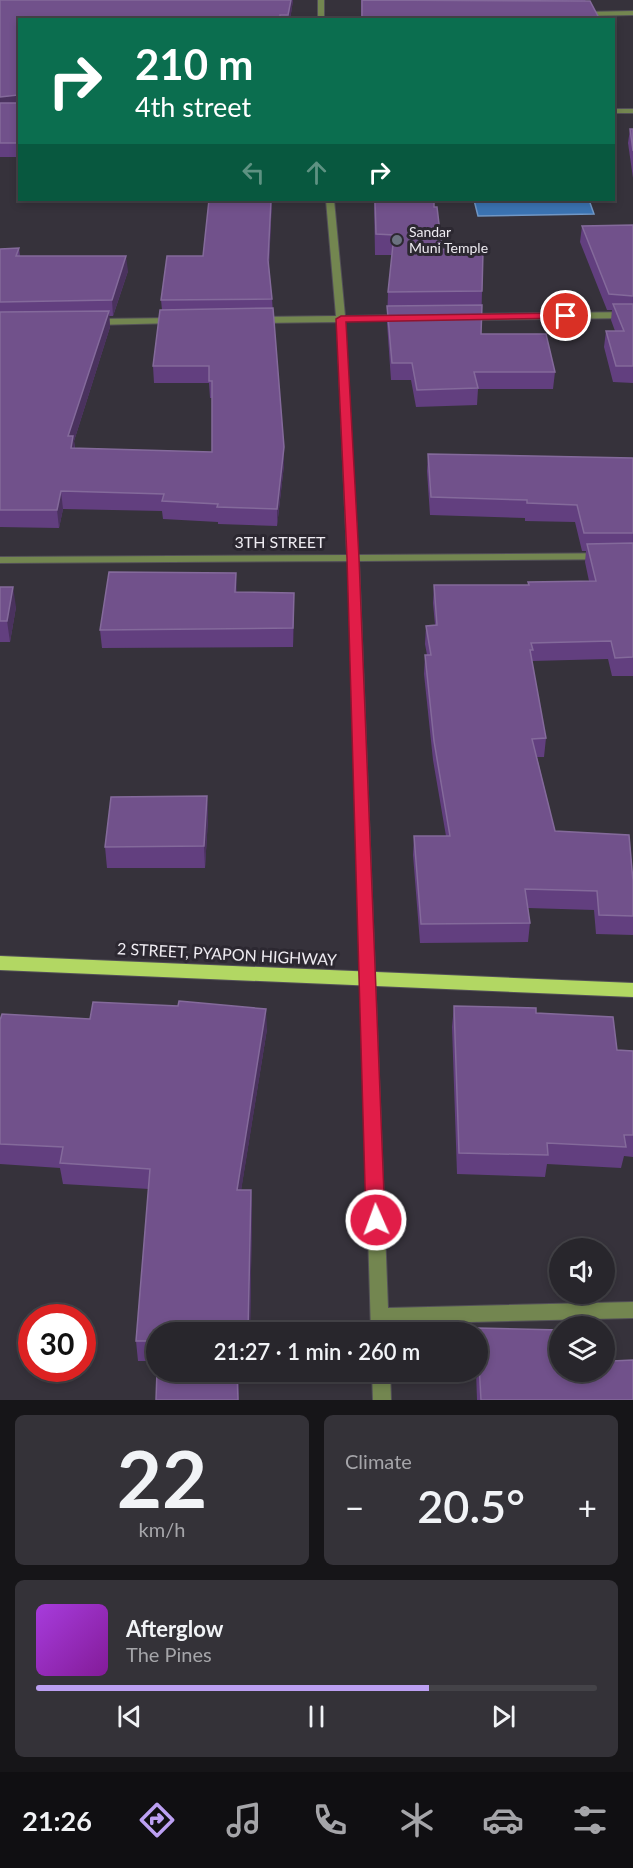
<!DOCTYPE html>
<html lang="en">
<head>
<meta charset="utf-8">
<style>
  body { margin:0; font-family:Lato,sans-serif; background:#343238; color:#f1f3f6; height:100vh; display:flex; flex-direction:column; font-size:22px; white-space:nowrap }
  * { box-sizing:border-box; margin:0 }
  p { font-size:20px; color:#a5a5a9 }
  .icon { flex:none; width:33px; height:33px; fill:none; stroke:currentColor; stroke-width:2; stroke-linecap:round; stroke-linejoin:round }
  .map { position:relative; height:1400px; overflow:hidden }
  .drawer { display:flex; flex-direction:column; gap:15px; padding:15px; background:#161518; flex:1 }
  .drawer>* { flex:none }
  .top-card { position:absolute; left:18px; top:18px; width:597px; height:183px; border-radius:0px; box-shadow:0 3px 9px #0003,0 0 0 2px #444348; background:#0b6e4f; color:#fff; overflow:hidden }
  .fabs { position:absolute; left:549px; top:1238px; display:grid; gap:12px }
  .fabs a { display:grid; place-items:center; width:66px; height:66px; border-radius:50%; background:#28262c; box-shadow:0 3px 9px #0003,0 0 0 2px #444348; font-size:30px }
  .speed { position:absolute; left:18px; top:1304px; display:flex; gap:12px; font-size:30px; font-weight:700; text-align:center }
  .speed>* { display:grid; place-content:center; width:78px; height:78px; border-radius:50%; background:#28262c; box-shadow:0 3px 9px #0003,0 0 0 2px #444348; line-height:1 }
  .speed .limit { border:9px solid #d22; background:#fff; color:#111 }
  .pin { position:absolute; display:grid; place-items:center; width:51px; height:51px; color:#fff; margin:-26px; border:3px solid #fff; border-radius:50%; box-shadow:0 2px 6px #0007 }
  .me { position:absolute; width:66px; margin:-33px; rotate:358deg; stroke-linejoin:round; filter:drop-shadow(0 0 4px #0008) }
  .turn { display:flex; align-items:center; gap:21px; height:126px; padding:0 18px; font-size:27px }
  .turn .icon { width:78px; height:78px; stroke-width:2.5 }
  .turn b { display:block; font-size:42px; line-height:51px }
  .lanes { display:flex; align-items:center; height:57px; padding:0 18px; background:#0003; justify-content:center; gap:30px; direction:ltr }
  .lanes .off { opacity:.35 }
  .big { font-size:45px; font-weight:600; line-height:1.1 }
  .drawer .card { flex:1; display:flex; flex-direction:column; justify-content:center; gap:9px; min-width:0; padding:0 21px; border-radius:9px; background:#343238 }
  .drawer .dial { align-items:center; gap:0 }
  .dial b { font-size:78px; line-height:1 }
  .song { display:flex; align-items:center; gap:18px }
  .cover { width:72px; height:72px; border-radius:9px; background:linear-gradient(135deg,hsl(280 70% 55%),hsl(290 70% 35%)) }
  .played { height:6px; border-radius:3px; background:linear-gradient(90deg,#bca0f2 70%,#444348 70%) }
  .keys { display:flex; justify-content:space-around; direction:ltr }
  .heat { display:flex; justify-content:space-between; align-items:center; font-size:33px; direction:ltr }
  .drawer .tiles { flex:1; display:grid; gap:15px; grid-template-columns:1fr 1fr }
  .card:last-child { grid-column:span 2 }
  .trip { position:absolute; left:146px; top:1322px; width:342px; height:60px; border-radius:30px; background:#28262c; box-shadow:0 3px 9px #0003,0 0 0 2px #444348; font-weight:600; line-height:60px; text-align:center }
  .tab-bar { display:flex; height:96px; justify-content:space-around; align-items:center; background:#100f12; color:#a5a5a9 }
  .tab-bar .icon { width:42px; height:42px }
  .tab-bar .on { color:#bca0f2 }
  .tab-bar b { font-size:27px; color:#f1f3f6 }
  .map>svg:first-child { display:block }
</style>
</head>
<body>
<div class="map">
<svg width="633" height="1400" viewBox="0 0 633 1400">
  <rect width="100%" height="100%" fill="#36323b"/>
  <polygon fill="#3b73b2" stroke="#7197c5" stroke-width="1.5" points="474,200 589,200 594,214 478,216"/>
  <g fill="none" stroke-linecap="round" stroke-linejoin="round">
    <defs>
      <polygon id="lane" points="633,11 633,15 583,16 580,14 583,12"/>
      <g id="street">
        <rect x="318" y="0" width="6" height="20"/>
        <rect x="614" y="109" width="19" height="4"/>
        <polygon points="326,200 334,200 345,316 401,315 405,318 401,321 345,321 358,555 633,553 633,559 359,561 388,1308 633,1302 633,1318 388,1324 389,1332 371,1332 348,561 0,563 0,557 347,555 337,322 259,323 255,320 259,317 336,316"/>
        <polygon points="633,312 633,318 466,320 462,317 466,314"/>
        <polygon points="173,318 176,319 176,323 94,325 90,322 94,319"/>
        <polygon points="372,1371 390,1371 391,1400 373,1400"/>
      </g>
      <polygon id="primary" points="0,956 633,983 633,997 0,970"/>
    </defs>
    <use href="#lane" stroke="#535058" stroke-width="2"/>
    <use href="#street" stroke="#535058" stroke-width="2"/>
    <use href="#primary" stroke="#535058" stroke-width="2"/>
    <use href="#lane" fill="#738650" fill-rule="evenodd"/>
    <use href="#street" fill="#738650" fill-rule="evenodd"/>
    <use href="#primary" fill="#b2d763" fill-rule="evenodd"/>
  </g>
  <g fill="#623f7f">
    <polygon points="0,0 293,0 290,20 20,20 20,157 0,157"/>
    <polygon points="361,0 585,0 600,20 361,20"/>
    <polygon points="614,44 617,50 615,68 614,68"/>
    <polygon points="630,129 633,129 633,178 628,143"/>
    <polygon points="209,200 272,200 269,267 272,299 284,465 277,526 218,524 218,522 163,519 162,511 63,509 59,528 0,527 0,249 19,248 20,256 128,271 113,316 109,316 110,327 74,441 75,448 212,452 212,398 210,398 209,383 154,383 153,366 162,310 161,300 203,256"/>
    <polygon points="374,200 434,200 434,207 442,249 482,291 481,334 555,372 553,389 478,389 477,405 416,407 411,380 391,380 387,323 388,292 392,255 375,255"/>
    <polygon points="633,225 633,383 613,382 604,347 606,331 615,331 611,320 612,310 607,310 580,242 582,226"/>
    <polygon points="428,454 633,458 633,676 612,676 608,659 532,661 546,738 544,757 537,757 555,831 633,916 633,935 596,934 594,910 528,908 530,923 528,942 420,943 413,855 414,836 446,836 433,760 424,674 425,655 427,655 425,644 426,626 435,625 433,603 434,585 528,585 528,582 589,581 585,562 586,551 582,551 575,522 525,521 525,518 430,515 427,471"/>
    <polygon points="0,587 16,607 10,642 0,642"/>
    <polygon points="237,592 294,612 293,647 102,648 100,630"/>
    <polygon points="207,796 208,818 205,868 107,868 105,847"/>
    <polygon points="454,1006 536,1013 617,1050 633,1051 633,1157 624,1156 621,1168 547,1164 545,1177 457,1174 452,1027"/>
    <polygon points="0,1020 267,1029 241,1190 251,1190 252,1211 250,1332 156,1332 156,1361 138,1361 136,1341 149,1189 63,1184 60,1168 0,1164"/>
    <polygon points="477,1328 612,1361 633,1400 477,1400 476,1371 477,1371"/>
  </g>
  <g fill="#4a325e">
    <polygon points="291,0 293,0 290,20 288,20"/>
    <polygon points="18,95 20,104 0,111 0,97"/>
    <polygon points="271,200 272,200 268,276 268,260"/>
    <polygon points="126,256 128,271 113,316 112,300"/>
    <polygon points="109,311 110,327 74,441 75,453 73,465 68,436"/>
    <polygon points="284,447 284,465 277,526 277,509"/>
    <polygon points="61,491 63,509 59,528 57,510"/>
    <polygon points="236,573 237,591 236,611 235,592"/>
    <polygon points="13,587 16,607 10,642 7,621"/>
    <polygon points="294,593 294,612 293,647 293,628"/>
    <polygon points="207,796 208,818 205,868 204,846"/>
    <polygon points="266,1009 267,1029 238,1210 237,1190"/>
    <polygon points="251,1190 252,1211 250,1332 248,1332"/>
    <polygon points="237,1371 239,1371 239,1400 238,1400"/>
  </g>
  <g fill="#71518b" stroke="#846a9b" stroke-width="1.5">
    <polygon points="0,0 291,0 288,15 280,15 280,20 20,20 20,100 18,95 0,97"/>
    <polygon points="362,0 590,1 600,20 362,20"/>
    <rect x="0" y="103" width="20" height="40"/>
    <polygon points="630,129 633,129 633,151"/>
    <polygon points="209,200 271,200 268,260 272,299 161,300 167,256 203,256"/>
    <polygon points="375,200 434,200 434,207 437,207 442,249 483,251 482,291 388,292 394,235 376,234"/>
    <polygon points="633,225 633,296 609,294 582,226"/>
    <polygon points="19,248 16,256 126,256 112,300 0,302 0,249"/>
    <polygon points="613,304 633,304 633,366 616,366 606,331 624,331"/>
    <polygon points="482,305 481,334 546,334 555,372 474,372 478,388 417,390 412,363 392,363 387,306"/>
    <polygon points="273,308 284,447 277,509 217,507 218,504 162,501 164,494 61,491 57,510 0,510 0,312 109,311 68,436 73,436 71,448 212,452 212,381 209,381 209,366 153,366 160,310"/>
    <polygon points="428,454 633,458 633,533 584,533 577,505 527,503 527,500 431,497"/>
    <polygon points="633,543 633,657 615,658 611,641 531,643 533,650 530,650 546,738 532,739 555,831 629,835 633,881 633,916 599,915 597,891 525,889 530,923 421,924 414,836 450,836 434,741 425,655 431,655 426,626 437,625 434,585 529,585 528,582 596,581 587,544"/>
    <polygon points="109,572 236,573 235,592 294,593 293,628 100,630"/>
    <polygon points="0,587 13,587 7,621 0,621"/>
    <polygon points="207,796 204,846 105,847 111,797"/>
    <polygon points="179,1001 266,1009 237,1190 251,1190 248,1332 156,1332 156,1341 136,1341 150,1169 60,1163 63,1147 0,1144 0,1020 2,1014 90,1019 93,1002 178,1006"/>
    <polygon points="454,1006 536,1008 536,1013 613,1017 617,1050 633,1051 633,1135 624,1135 626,1147 547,1143 548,1155 459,1153"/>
    <polygon points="477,1328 560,1330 560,1371 604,1371 604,1331 609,1331 612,1361 633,1360 633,1400 481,1400"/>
    <polygon points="157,1371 237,1371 238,1400 156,1400"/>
  </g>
  <polygon fill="#e11d48" stroke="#92132f" stroke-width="1.5" points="566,313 570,316 569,318 346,322 359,558 385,1220 382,1226 376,1228 369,1226 366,1220 347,558 336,319 341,316"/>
  <circle fill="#6b7280" stroke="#2c2831" stroke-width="2" cx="397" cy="240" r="6"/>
  <g text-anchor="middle" stroke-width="6" stroke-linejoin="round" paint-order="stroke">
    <g font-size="14" fill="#eeebf1" stroke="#2c2831" text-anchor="start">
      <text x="409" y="237">Sandar<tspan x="409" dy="16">Muni Temple</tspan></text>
    </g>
    <g font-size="16" fill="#eeebf1" stroke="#2c2831">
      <text x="280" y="548">3TH STREET</text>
      <text transform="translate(227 954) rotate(3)" y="6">2 STREET, PYAPON HIGHWAY</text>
    </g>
  </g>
</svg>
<div class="fabs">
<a><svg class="icon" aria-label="sound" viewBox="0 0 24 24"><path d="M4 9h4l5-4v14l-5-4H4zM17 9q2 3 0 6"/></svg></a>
<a><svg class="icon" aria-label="layers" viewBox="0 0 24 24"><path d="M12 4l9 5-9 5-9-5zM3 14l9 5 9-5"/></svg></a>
</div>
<div class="speed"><div class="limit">30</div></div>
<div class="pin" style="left:566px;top:316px;background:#d93025"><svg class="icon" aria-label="arrive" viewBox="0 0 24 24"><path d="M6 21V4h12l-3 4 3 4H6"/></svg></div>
<svg class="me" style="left:376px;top:1220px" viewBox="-20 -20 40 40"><circle r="17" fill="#e11d48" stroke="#fff" stroke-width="3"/><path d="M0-11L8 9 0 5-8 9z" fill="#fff"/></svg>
<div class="trip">21:27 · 1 min · 260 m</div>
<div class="top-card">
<div class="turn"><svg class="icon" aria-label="right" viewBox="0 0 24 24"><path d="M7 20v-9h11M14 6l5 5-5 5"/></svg><div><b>210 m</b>4th street</div></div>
<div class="lanes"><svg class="icon off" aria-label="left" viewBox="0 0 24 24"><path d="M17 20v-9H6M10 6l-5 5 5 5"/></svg><svg class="icon off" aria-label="ahead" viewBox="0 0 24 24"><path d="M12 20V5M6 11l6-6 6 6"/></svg><svg class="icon" aria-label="right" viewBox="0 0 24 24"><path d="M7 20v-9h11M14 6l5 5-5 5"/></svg></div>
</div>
</div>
<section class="drawer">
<div class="tiles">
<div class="card dial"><b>22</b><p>km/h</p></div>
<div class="card"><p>Climate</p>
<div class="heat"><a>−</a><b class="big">20.5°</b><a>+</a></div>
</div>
<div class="card">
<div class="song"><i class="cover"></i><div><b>Afterglow</b><p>The Pines</p></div></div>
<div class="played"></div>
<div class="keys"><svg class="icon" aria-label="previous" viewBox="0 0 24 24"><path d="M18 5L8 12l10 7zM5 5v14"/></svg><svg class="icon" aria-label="pause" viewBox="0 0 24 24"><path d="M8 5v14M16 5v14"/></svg><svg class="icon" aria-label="next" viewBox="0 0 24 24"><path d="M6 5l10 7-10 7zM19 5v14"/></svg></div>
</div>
</div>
</section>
<nav class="tab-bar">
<b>21:26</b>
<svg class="icon on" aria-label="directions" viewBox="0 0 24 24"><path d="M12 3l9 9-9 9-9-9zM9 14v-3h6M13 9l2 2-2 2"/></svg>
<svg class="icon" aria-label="music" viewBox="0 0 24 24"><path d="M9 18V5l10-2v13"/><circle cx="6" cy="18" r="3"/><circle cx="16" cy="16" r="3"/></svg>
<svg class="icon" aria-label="phone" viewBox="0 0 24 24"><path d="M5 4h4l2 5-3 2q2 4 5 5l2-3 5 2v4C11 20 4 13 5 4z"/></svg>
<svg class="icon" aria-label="climate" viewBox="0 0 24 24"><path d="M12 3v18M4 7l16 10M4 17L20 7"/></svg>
<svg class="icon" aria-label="car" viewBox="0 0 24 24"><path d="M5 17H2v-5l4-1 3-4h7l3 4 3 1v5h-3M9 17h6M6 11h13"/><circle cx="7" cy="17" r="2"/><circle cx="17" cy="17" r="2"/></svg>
<svg class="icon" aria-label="filters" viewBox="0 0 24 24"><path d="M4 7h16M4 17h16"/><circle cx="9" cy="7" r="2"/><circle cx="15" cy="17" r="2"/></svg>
</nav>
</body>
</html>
